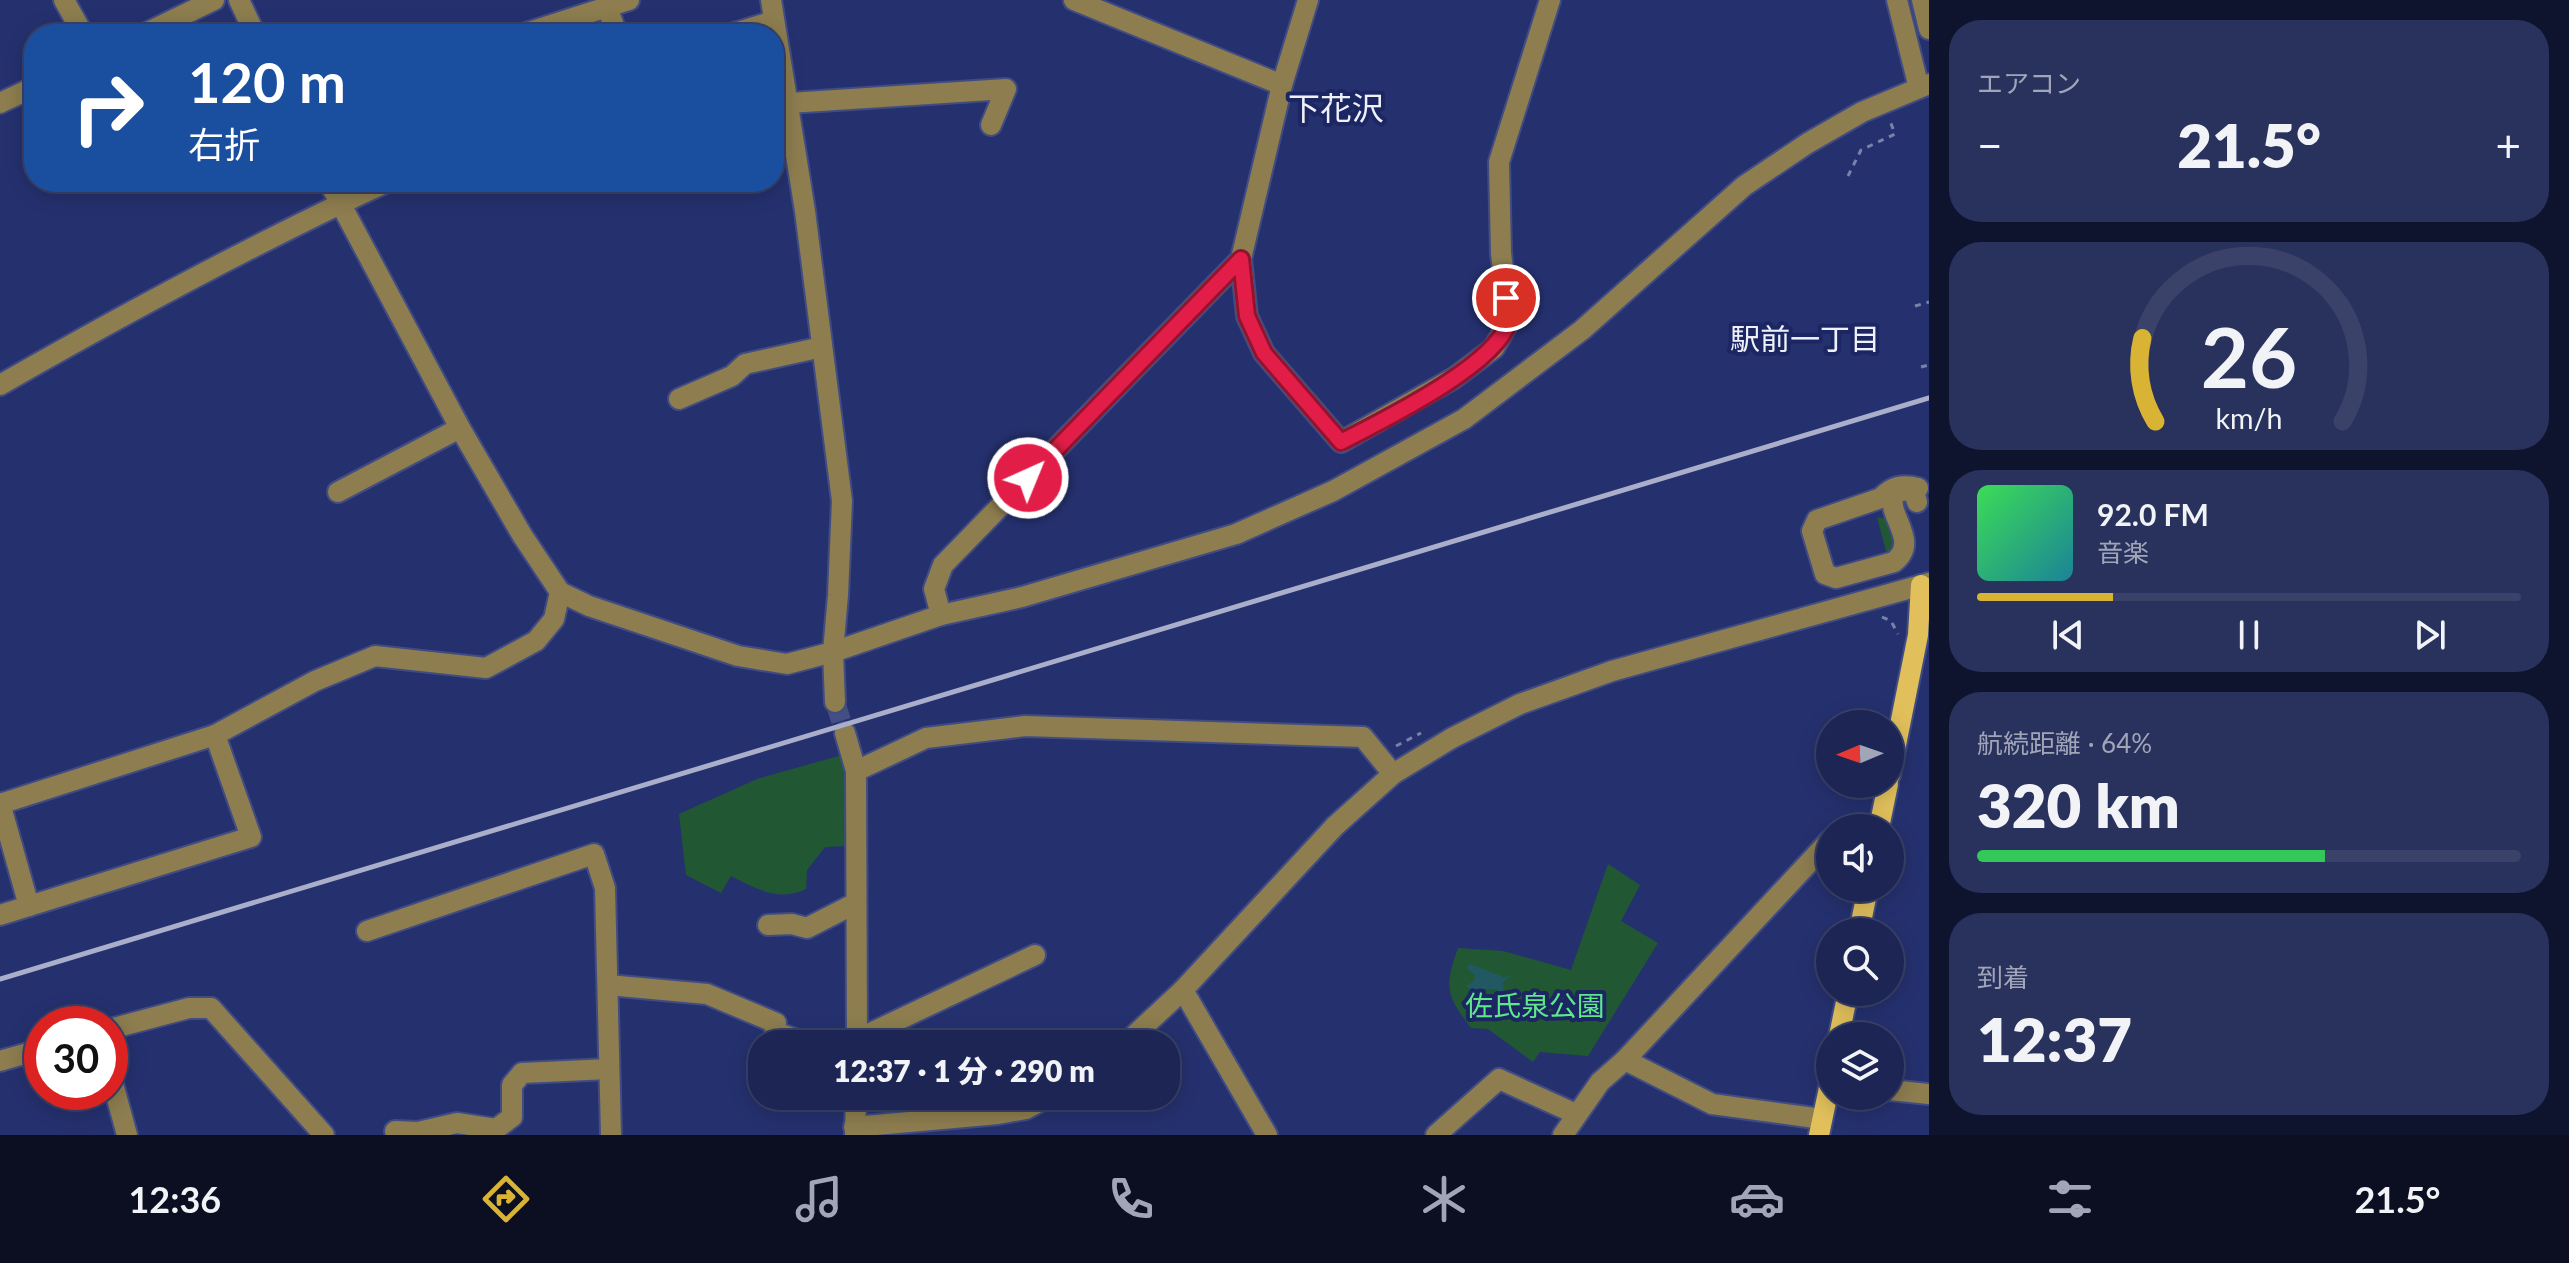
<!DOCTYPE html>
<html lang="ja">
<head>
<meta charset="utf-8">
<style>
  body { margin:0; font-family:Lato,"Noto Sans JP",sans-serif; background:#29315d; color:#f1f3f6; height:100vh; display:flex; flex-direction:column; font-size:30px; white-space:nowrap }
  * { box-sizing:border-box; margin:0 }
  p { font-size:26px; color:#a0a5b8 }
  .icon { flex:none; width:44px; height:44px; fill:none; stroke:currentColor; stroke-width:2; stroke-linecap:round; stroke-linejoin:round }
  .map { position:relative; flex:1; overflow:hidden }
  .drawer { display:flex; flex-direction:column; gap:20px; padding:20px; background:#0f142e; width:640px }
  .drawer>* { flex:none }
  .guide { position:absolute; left:24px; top:24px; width:760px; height:168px; border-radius:32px; box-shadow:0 4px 20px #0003,0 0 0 2px #3a426a; background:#1a4fa0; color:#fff; overflow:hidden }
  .needle { width:52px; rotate:268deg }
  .tools { position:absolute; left:1816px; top:710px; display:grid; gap:16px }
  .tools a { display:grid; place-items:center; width:88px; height:88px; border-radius:50%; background:#1c2553; box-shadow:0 4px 20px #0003,0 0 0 2px #3a426a; font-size:40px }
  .speed { position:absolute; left:24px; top:1006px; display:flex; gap:16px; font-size:40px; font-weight:700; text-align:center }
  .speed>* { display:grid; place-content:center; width:104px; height:104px; border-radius:50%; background:#1c2553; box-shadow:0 4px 20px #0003,0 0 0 2px #3a426a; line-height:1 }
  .speed .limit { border:12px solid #d22; background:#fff; color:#111 }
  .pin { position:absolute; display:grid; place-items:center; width:68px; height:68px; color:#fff; margin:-34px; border:4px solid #fff; border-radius:50%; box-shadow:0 2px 8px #0007 }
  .me { position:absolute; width:88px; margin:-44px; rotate:44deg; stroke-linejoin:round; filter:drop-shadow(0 0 6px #0008) }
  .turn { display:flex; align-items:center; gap:28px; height:168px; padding:0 32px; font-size:36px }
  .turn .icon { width:104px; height:104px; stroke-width:2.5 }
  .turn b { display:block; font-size:56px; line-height:68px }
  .big { font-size:60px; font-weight:800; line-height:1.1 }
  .drawer .tile { flex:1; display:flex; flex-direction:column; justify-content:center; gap:12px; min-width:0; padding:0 28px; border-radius:32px; background:#29315d }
  .drawer .dial { align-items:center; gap:0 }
  .dial svg { height:208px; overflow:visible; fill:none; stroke:#3a426a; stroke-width:7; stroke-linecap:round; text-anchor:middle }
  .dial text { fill:#f1f3f6; stroke:none }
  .song { display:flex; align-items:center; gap:24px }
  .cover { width:96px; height:96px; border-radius:12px; background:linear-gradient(135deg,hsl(130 70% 55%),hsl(190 70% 35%)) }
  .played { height:8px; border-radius:4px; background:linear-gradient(90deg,#d9b334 25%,#3a426a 25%) }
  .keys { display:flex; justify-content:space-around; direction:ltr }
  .heat { display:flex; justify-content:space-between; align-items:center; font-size:44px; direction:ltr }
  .charge { height:12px; border-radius:6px; background:linear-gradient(90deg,#34c759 64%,#3a426a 0) }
  .trip { position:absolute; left:748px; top:1030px; width:432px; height:80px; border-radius:32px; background:#1c2553; box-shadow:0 4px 20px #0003,0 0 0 2px #3a426a; font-weight:800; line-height:80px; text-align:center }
  .dock { display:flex; height:128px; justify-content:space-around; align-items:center; background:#0b0f21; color:#a0a5b8 }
  .dock .icon { width:56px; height:56px }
  .dock .current { color:#d9b334 }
  .dock b { font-size:36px; color:#f1f3f6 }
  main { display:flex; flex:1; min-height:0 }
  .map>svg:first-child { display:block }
</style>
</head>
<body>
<main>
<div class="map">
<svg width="1929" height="1135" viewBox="0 0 1929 1135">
  <rect width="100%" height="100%" fill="#25316f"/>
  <g fill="#215833">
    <polygon points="1877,517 1889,519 1897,548 1887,555"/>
    <path d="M842,755L846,769V846L825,847L807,870L806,889C780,902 756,889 731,876L721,893L686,875L679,814L757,779Z"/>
    <path d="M1608,864L1640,885L1621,921L1658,943L1588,1056L1540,1052L1533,1062L1488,1029L1471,1028C1446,995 1444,987 1458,948L1503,951L1571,970Z"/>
  </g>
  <polygon fill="#225862" points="1470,964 1501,976 1503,978 1512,974 1503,982 1506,1014 1503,1012 1497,989 1470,989 1466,986 1474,981 1475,975 1467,968"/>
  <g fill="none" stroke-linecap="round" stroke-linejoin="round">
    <polyline stroke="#434e84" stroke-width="20" stroke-dasharray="20 10" stroke-linecap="butt" points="835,702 845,733"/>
    <defs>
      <g id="minor">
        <polyline points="64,0 83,34"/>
        <polyline points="239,0 255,34"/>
        <polyline points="771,0 805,211 842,501 838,595 833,652 835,702"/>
        <polyline points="1074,0 1282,85"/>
        <polyline points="1308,0 1282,85 1241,259 1247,316 1264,353 1341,442 1454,378 1494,348 1509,321 1501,253 1499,162 1550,0"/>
        <polyline points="1897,0 1919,88"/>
        <polyline points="1922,0 1929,29"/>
        <polyline points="607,7 617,34"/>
        <polyline points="144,34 214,0"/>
        <polyline points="523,34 629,0"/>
        <polyline points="731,34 774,21"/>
        <polyline points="0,103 34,87"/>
        <polyline points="789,103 1006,89 991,125"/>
        <polyline points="329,182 460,428 522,535 560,592 589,606 738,656 787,664 833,652 941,615 1022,597 1236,534 1333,491 1464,419 1582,330 1744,186 1808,143 1862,112 1929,84"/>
        <path d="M0,385C126,313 255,243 387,182"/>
        <polyline points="679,399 732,376 745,364 822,347"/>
        <polyline points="338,492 460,428"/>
        <path d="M1917,502L1914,492L1909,489L1894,493C1885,516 1921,540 1894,562L1836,578L1825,574L1812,531L1817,520L1881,498C1892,486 1903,484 1918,488"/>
        <polyline points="941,615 934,589 943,565 1241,259"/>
        <polyline points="845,733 856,771 857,1044"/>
        <polyline points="856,771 926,738 1025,726 1363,737 1393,774"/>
        <polyline points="0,803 29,906"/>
        <polyline points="0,804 215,735 315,681 375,656 486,668 536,641 554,619 560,592"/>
        <polyline points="1860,828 1880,826"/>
        <polyline points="0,915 251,837 215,735"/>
        <polyline points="768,925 792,924 807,928 856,903"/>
        <polyline points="367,931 594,854 605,888 611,1135"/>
        <polyline points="608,985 707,994 776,1023 775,1032 810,1044"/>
        <polyline points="1183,990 1267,1135"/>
        <polyline points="110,1029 189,1008 211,1008 324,1135"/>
        <polyline points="858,1039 1035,955"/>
        <polyline points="1125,1044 1183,990 1335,826 1393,774 1452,738 1520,704 1612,671 1929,583"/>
        <polyline points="1625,1060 1712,1104 1822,1119"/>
        <polyline points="0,1061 42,1049"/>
        <polyline points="110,1073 127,1135"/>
        <polyline points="1890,1090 1929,1094"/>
        <polyline points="854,1127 998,1114 1026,1109 1050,1096"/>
        <polyline points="395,1131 418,1132 457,1123 496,1129 512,1117 512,1085 522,1073 609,1069"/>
        <polyline points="855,1135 856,1096"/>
        <polyline points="1436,1135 1499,1079 1576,1114"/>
        <polyline points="1563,1135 1600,1082 1625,1060 1830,840"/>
      </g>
      <g id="major">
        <polyline points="1890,775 1918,635 1921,585"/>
        <polyline points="1879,828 1888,784"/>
        <polyline points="1859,932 1868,888"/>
        <polyline points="1839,1036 1848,992"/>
        <polyline points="1819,1135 1830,1083"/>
      </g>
    </defs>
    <use href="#minor" stroke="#414c82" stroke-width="24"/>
    <use href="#major" stroke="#414c82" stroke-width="24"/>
    <g stroke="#7a82a9" stroke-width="3" stroke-dasharray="6 6" stroke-linecap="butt">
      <polyline points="1848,176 1861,150 1895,134 1890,121"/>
      <polyline points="1915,306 1929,302"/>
      <polyline points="1921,367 1929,365"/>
      <polyline points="1882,617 1891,621 1898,634"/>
      <polyline points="1396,746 1421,733"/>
      <polyline points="1890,855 1893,841"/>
      <polyline points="1818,1067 1822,1047"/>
    </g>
    <use href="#minor" stroke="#8d7d4f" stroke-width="20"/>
    <use href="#major" stroke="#e1c05c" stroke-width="20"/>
    <polyline stroke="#a9afca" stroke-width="5" points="0,979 1929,398"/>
  </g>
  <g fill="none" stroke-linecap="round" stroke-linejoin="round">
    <defs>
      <path id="route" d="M1028,478L1241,259L1247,316L1264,353L1341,442C1381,421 1495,366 1508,323C1510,316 1507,305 1506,298"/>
    </defs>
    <use href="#route" stroke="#92132f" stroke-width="20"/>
    <use href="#route" stroke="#e11d48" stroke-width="14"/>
  </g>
  <g text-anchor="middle" stroke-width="8" stroke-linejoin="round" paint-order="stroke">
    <g font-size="28" fill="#5ee88b" stroke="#1c2663">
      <text x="1535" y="1016">佐氏泉公園</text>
    </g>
    <g font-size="30" fill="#eef1f9" stroke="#1c2663">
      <text x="1805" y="350">駅前一丁目</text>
    </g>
    <g font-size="32" fill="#eef1f9" stroke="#1c2663">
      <text x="1336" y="120">下花沢</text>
    </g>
  </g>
</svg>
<div class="tools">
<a><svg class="needle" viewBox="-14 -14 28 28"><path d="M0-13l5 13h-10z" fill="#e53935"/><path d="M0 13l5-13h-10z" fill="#a0a5b8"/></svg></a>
<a><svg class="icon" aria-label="sound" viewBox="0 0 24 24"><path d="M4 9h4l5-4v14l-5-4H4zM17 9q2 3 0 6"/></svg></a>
<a><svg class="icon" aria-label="search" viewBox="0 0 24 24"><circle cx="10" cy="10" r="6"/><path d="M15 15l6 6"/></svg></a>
<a><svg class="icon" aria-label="layers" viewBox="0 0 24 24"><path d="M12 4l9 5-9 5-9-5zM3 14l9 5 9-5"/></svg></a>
</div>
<div class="speed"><div class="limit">30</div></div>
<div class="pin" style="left:1506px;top:298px;background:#d93025"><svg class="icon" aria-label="arrive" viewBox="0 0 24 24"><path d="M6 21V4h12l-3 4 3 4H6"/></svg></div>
<svg class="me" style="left:1028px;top:478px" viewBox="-20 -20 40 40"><circle r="17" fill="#e11d48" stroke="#fff" stroke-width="3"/><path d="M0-11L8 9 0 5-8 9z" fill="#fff"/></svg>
<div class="trip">12:37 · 1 分 · 290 m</div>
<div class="guide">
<div class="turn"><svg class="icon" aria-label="right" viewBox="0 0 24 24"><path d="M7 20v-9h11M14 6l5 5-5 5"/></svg><div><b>120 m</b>右折</div></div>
</div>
</div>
<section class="drawer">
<div class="tile"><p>エアコン</p>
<div class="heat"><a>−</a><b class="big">21.5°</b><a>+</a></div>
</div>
<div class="tile dial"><svg viewBox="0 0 100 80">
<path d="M14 69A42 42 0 1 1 86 69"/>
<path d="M14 69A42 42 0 0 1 9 37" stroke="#d9b334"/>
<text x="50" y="56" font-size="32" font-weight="700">26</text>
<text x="50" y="72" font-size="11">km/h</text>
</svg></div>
<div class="tile">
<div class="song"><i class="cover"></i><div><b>92.0 FM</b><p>音楽</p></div></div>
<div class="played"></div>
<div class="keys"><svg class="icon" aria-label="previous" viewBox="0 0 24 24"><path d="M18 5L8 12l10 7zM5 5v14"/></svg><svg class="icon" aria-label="pause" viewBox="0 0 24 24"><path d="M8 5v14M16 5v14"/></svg><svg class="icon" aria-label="next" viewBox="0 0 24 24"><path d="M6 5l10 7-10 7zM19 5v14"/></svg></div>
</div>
<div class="tile"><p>航続距離 · 64%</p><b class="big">320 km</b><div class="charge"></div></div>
<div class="tile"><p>到着</p><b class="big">12:37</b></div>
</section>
</main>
<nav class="dock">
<b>12:36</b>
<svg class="icon current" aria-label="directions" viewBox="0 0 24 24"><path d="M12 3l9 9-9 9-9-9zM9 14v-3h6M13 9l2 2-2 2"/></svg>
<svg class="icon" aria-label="music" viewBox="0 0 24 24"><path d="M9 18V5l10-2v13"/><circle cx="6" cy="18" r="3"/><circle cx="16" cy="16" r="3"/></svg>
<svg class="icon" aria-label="phone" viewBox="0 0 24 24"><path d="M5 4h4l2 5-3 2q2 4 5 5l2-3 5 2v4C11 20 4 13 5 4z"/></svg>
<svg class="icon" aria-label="climate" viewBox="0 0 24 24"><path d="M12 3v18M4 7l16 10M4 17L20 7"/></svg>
<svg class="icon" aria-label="car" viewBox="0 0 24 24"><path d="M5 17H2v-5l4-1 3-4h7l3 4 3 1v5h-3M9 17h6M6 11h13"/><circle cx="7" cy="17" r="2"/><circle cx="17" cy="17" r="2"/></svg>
<svg class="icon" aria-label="filters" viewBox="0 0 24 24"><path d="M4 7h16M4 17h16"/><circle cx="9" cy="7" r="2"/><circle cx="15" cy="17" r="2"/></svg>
<b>21.5°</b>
</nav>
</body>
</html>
